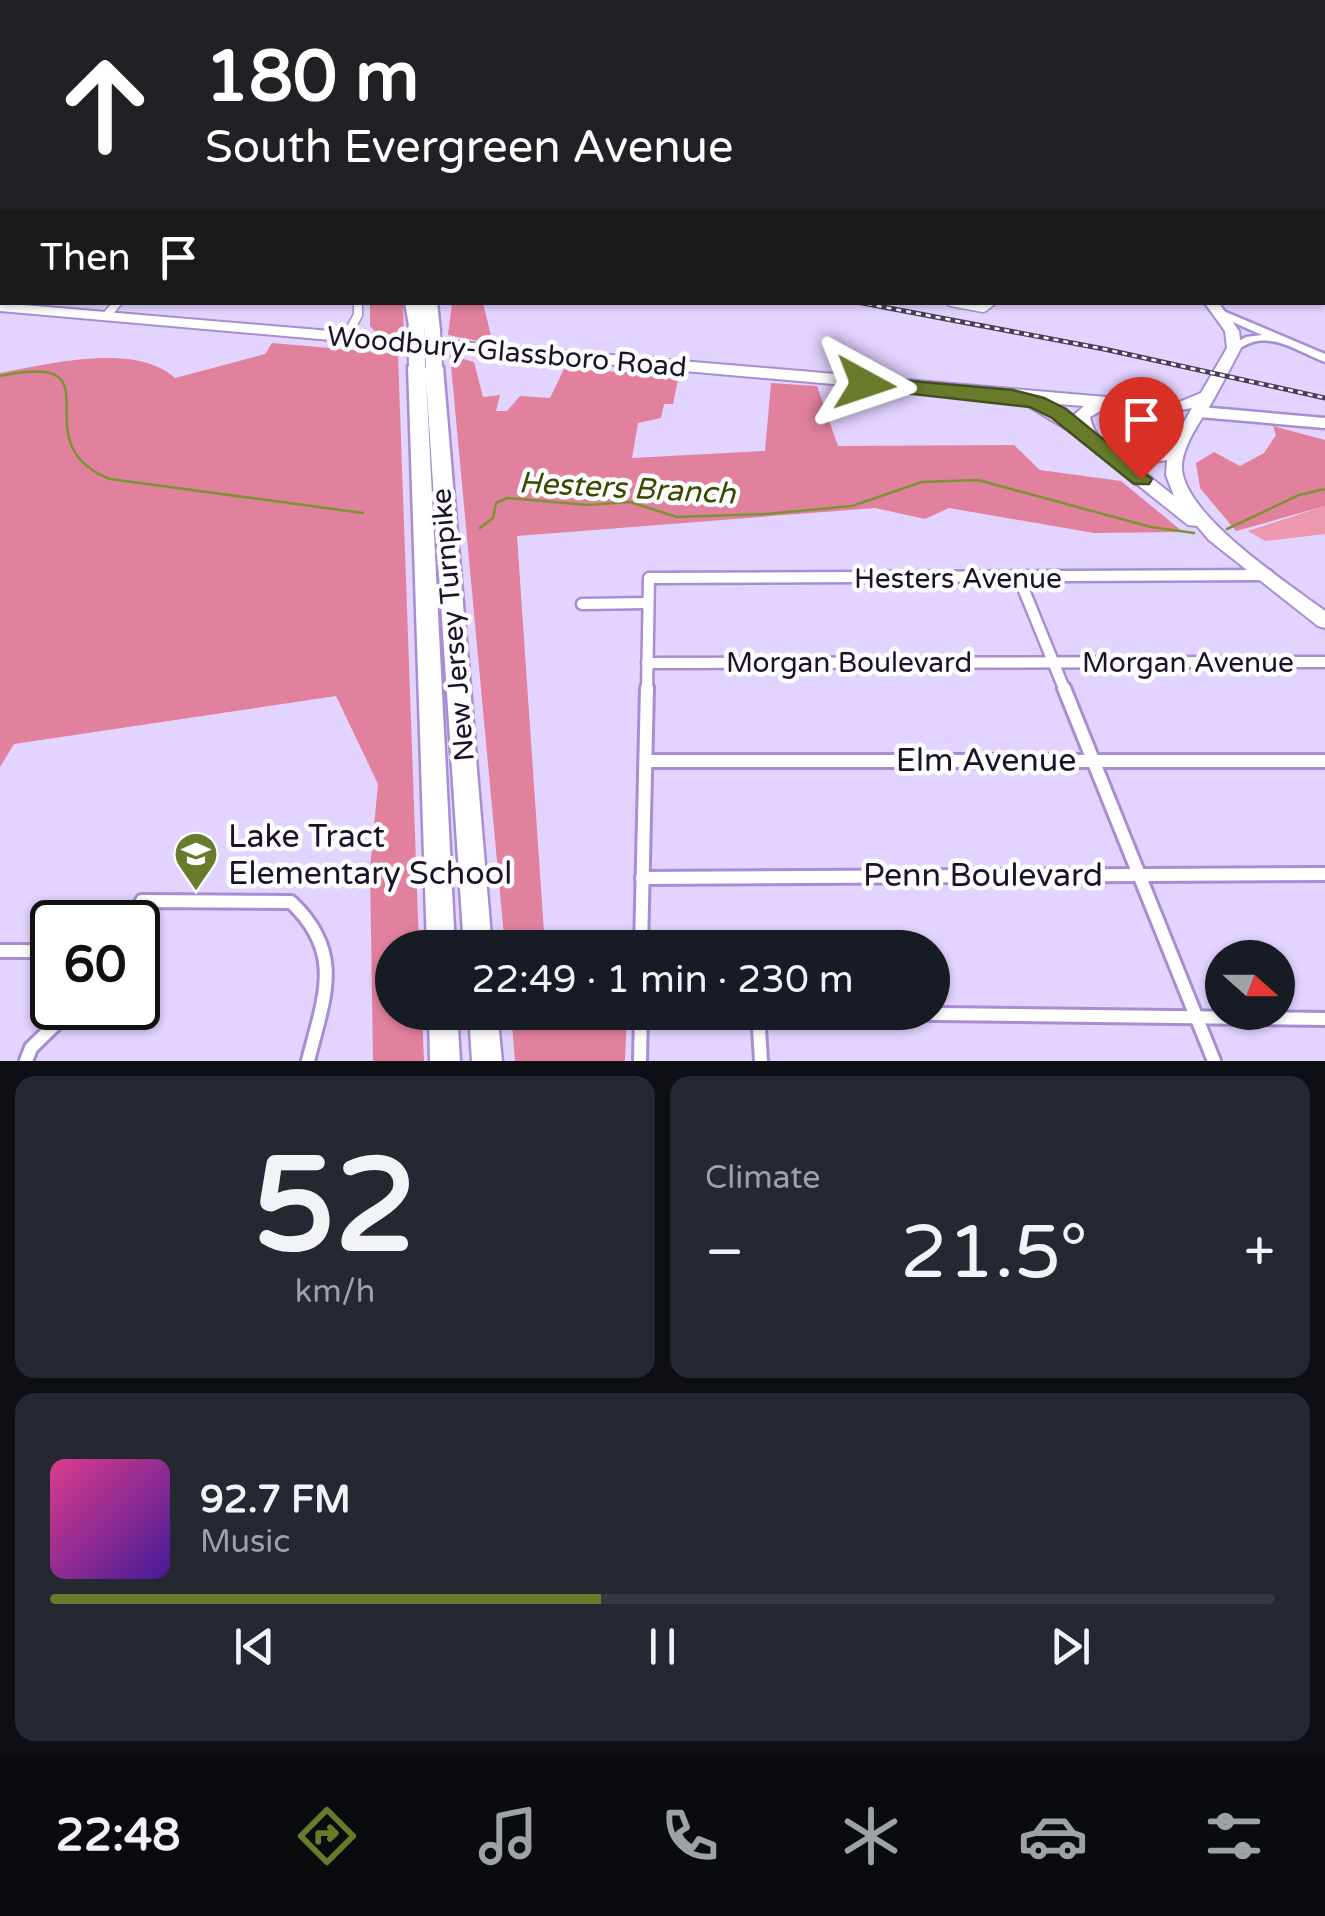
<!DOCTYPE html>
<html lang="en">
<head>
<meta charset="utf-8">
<style>
  body { margin:0; font-family:"Varela Round",sans-serif; background:#242831; color:#f1f3f6; height:100vh; display:flex; flex-direction:column; font-size:38px; white-space:nowrap }
  * { box-sizing:border-box; margin:0 }
  p { font-size:32px; color:#9ea1a6 }
  .icon { flex:none; width:55px; height:55px; fill:none; stroke:currentColor; stroke-width:2; stroke-linecap:round; stroke-linejoin:round }
  .map { position:relative; height:1061px; overflow:hidden }
  .details { display:flex; flex-direction:column; gap:15px; padding:15px; background:#0d0f14; flex:1 }
  .details>* { flex:none }
  .hud { position:absolute; left:0px; top:0px; width:1325px; height:305px; box-shadow:0 2px 8px #0004; background:#202124; color:#fff; overflow:hidden }
  .needle { width:65px; rotate:111deg }
  .tools { position:absolute; left:1205px; top:940px; display:grid; gap:20px }
  .tools a { display:grid; place-items:center; width:90px; height:90px; border-radius:50%; background:#171b24; box-shadow:0 2px 8px #0004; font-size:50px }
  .speed { position:absolute; left:30px; top:900px; display:flex; gap:20px; font-size:50px; font-weight:700; text-align:center }
  .speed>* { display:grid; place-content:center; width:130px; height:130px; border-radius:50%; background:#171b24; box-shadow:0 2px 8px #0004; line-height:1 }
  .speed .limit { border:5px solid #111; border-radius:15px; background:#fff; color:#111 }
  .pin { position:absolute; display:grid; place-items:center; width:85px; height:85px; color:#fff; margin:-102px -42px; border-radius:50% 50% 50% 0; rotate:-45deg; box-shadow:0 0 10px #0007 }
  .pin .icon { rotate:45deg }
  .me { position:absolute; width:110px; margin:-55px; rotate:95deg; stroke-linejoin:round; filter:drop-shadow(0 0 8px #0008) }
  .turn { display:flex; align-items:center; gap:35px; height:210px; padding:0 40px; font-size:45px }
  .turn .icon { width:130px; height:130px; stroke-width:2.5 }
  .turn b { display:block; font-size:70px; line-height:85px }
  .then { display:flex; align-items:center; height:95px; padding:0 40px; background:#0003; gap:20px; font-size:38px }
  .big { font-size:75px; font-weight:600; line-height:1.1 }
  .details .widget { flex:1; display:flex; flex-direction:column; justify-content:center; gap:15px; min-width:0; padding:0 35px; border-radius:20px; background:#242831 }
  .details .dial { align-items:center; gap:0 }
  .dial b { font-size:130px; line-height:1 }
  .song { display:flex; align-items:center; gap:30px }
  .cover { width:120px; height:120px; border-radius:15px; background:linear-gradient(135deg,hsl(330 70% 55%),hsl(260 70% 35%)) }
  .played { height:10px; border-radius:5px; background:linear-gradient(90deg,#687b2b 45%,#363941 45%) }
  .keys { display:flex; justify-content:space-around; direction:ltr }
  .heat { display:flex; justify-content:space-between; align-items:center; font-size:55px; direction:ltr }
  .details .tiles { flex:1; display:grid; gap:15px; grid-template-columns:1fr 1fr }
  .widget:last-child { grid-column:span 2 }
  .trip { position:absolute; left:375px; top:930px; width:575px; height:100px; border-radius:50px; background:#171b24; box-shadow:0 2px 8px #0004; font-weight:600; line-height:100px; text-align:center }
  .tab-bar { display:flex; height:160px; justify-content:space-around; align-items:center; background:#090b0e; color:#9ea1a6 }
  .tab-bar .icon { width:70px; height:70px }
  .tab-bar .on { color:#687b2b }
  .tab-bar b { font-size:45px; color:#f1f3f6 }
  .map>svg:first-child { display:block }
</style>
</head>
<body>
<div class="map">
<svg width="1325" height="1061" viewBox="0 0 1325 1061">
  <rect width="100%" height="100%" fill="#e3d3ff"/>
  <polygon fill="#ed97b0" points="1325,506 1325,534 1265,541 1248,531"/>
  <g fill="#e2819e">
    <polygon points="370,303 403,303 404,336 376,333 370,326"/>
    <polygon points="452,303 483,303 493,344 448,335"/>
    <path d="M272,343L398,354L419,947L392,948V1012L422,1013L424,1061H373L370,869L378,784L336,696L14,744L0,767V373C49,364 135,342 175,378L265,354Z"/>
    <polygon points="450,355 474,362 483,397 500,395 496,411 507,411 520,396 550,398 564,369 679,375 673,404 664,404 661,418 638,423 632,458 765,451 771,383 817,386 838,446 1014,445 1040,470 1121,481 1183,532 1094,533 949,508 925,519 875,508 517,536 545,947 505,947"/>
    <polygon points="1273,426 1325,440 1325,506 1236,531 1200,488 1196,463 1214,452 1240,466 1264,453 1276,435"/>
    <polygon points="511,1013 627,1013 625,1061 515,1061"/>
  </g>
  <g fill="none" stroke-linecap="round" stroke-linejoin="round">
    <g stroke="#7c9334" stroke-width="2.5">
      <path d="M0,376C125,350 16,442 110,479L363,513"/>
      <polyline points="480,528 493,518 496,503 507,498 588,505 630,502 677,517 766,514 852,506 922,482 978,480 1151,527 1194,533"/>
      <polyline points="1227,529 1299,495 1325,489"/>
    </g>
    <defs>
      <g id="minor-far3">
        <polyline points="16,2 20,0"/>
        <polyline points="102,2 106,0"/>
        <polyline points="191,2 195,0"/>
      </g>
      <g id="minor-far2">
        <polyline points="1322,238 1325,234"/>
        <polyline points="951,302 983,308 991,302"/>
        <polyline points="106,316 118,302"/>
        <polyline points="346,337 358,315 358,302"/>
      </g>
      <g id="minor-far1">
        <polyline points="1200,412 1325,423"/>
        <polyline points="1019,578 1065,691"/>
        <polyline points="582,604 647,603"/>
        <polyline points="647,663 1325,662"/>
        <polyline points="647,691 649,578 1268,575"/>
      </g>
      <g id="minor">
        <polyline points="1064,688 1214,1061"/>
        <polyline points="646,761 1325,761"/>
        <polyline points="642,878 1325,874"/>
        <path d="M132,922L142,901L291,902C345,953 324,997 308,1061"/>
        <polyline points="641,948 647,688"/>
        <polyline points="0,951 52,951"/>
        <polyline points="758,1012 761,1061"/>
        <polyline points="780,1012 1325,1019"/>
        <polyline points="26,1061 31,1048 64,1016"/>
        <polyline points="640,1061 641,1012"/>
      </g>
      <path id="tertiary" d="M1221,310L1325,354V362C1302,354 1278,335 1253,342C1243,345 1240,350 1230,350V346L1246,337L1262,335L1217,315V311Z"/>
      <g id="secondary">
        <polygon points="276,0 287,0 284,2 275,2"/>
        <rect x="0" y="202" width="2" height="8"/>
      </g>
      <g id="primary">
        <polygon points="900,0 910,0 910,2 901,2"/>
        <polygon points="978,0 998,0 1000,2 977,2"/>
        <polygon points="1322,88 1325,89 1325,95 1322,95"/>
        <path d="M1204,302H1218L1239,331L1241,348C1233,363 1224,381 1216,395C1205,416 1185,439 1182,464C1178,512 1289,584 1325,611V628L1318,626L1209,540L1197,526L1188,525L1114,466L1113,460L1098,454L1083,439L1028,406L1026,401L0,311V303L1118,398L1148,403L1179,402L1201,393L1227,348L1225,331ZM1045,403L1084,406L1074,415L1075,421ZM1118,408C1140,410 1172,416 1172,443C1143,462 1098,456 1090,417L1104,409ZM1192,408L1183,424L1170,412ZM1167,460L1166,475L1174,496L1135,465Z"/>
      </g>
      <g id="motorway">
        <polygon points="402,0 412,0 413,2 403,2"/>
        <polygon points="405,302 437,302 440,331 438,335 426,335 424,330 416,334 410,332"/>
        <polygon points="417,361 426,367 434,362 443,367 492,948 464,948 426,378 455,948 427,948 408,366"/>
        <polygon points="429,1012 457,1012 460,1061 430,1061"/>
        <polygon points="469,1012 497,1012 502,1061 472,1061"/>
      </g>
    </defs>
    <use href="#minor-far3" stroke="#a88dd3" stroke-width="9"/>
    <use href="#minor-far2" stroke="#a88dd3" stroke-width="11"/>
    <use href="#minor-far1" stroke="#a88dd3" stroke-width="15"/>
    <use href="#minor" stroke="#a88dd3" stroke-width="18"/>
    <use href="#tertiary" stroke="#a88dd3" stroke-width="5"/>
    <use href="#secondary" stroke="#a88dd3" stroke-width="5"/>
    <use href="#primary" stroke="#a88dd3" stroke-width="4"/>
    <use href="#motorway" stroke="#a88dd3" stroke-width="5"/>
    <use href="#minor-far3" stroke="#fff" stroke-width="6"/>
    <use href="#minor-far2" stroke="#fff" stroke-width="8"/>
    <use href="#minor-far1" stroke="#fff" stroke-width="10"/>
    <use href="#minor" stroke="#fff" stroke-width="12"/>
    <use href="#tertiary" fill="#fff" fill-rule="evenodd"/>
    <use href="#secondary" fill="#fff" fill-rule="evenodd"/>
    <use href="#primary" fill="#fff" fill-rule="evenodd"/>
    <use href="#motorway" fill="#fff" fill-rule="evenodd"/>
    <defs>
      <polyline id="rail" points="857,302 1104,349 1325,398"/>
    </defs>
    <use href="#rail" stroke="#493d5b" stroke-width="5"/>
    <use href="#rail" stroke="#fdfdfd" stroke-width="2.5" stroke-dasharray="5" stroke-linecap="butt"/>
    <defs>
      <g id="motorway-bridge">
        <polyline points="416,329 417,366"/>
        <polyline points="432,331 434,367"/>
      </g>
    </defs>
    <use href="#motorway-bridge" stroke="#a88dd3" stroke-width="20" stroke-linecap="butt"/>
    <use href="#motorway-bridge" stroke="#fff" stroke-width="16"/>
  </g>
  <polygon fill="#687b2b" stroke="#44501c" stroke-width="2.5" points="865,377 1013,390 1044,398 1066,409 1152,479 1149,484 1134,484 1052,418 1030,407 858,388 858,379"/>
  <defs>
    <symbol id="school-pin" viewBox="-11 -11 22 30"><path d="M0 17L-7.5 6A9.5 9.5 0 1 1 7.5 6Z" fill="#687b2b" stroke="#fdfdfd"/><path d="M0-5L7-2L0 1L-7-2ZM-4 1L0 2.5L4 1V4Q0 6-4 4Z" fill="#fff"/></symbol>
  </defs>
  <g fill-rule="evenodd">
    <use href="#school-pin" x="171" y="829" width="50" height="68"/>
  </g>
  <g text-anchor="middle" stroke-width="9" stroke-linejoin="round" paint-order="stroke">
    <g font-size="28" fill="#1c112b" stroke="#fdfdfd">
      <text transform="translate(507 351) rotate(5)" y="10">Woodbury-Glassboro Road</text>
      <text x="958" y="588">Hesters Avenue</text>
      <text transform="translate(452 625) rotate(-95)" y="10">New Jersey Turnpike</text>
      <text x="849" y="672">Morgan Boulevard</text>
      <text x="1188" y="672">Morgan Avenue</text>
    </g>
    <g font-size="30" font-style="italic" fill="#3a4800" stroke="#fdfdfd">
      <text transform="translate(627 488) rotate(3)" y="10">Hesters Branch</text>
    </g>
    <g font-size="32" fill="#1c112b" stroke="#fdfdfd">
      <text x="986" y="771">Elm Avenue</text>
      <text x="983" y="886">Penn Boulevard</text>
    </g>
    <g font-size="32" fill="#1c112b" stroke="#fdfdfd" text-anchor="start">
      <text x="228" y="847">Lake Tract<tspan x="228" dy="37">Elementary School</tspan></text>
    </g>
  </g>
</svg>
<div class="tools">
<a><svg class="needle" viewBox="-14 -14 28 28"><path d="M0-13l5 13h-10z" fill="#e53935"/><path d="M0 13l5-13h-10z" fill="#9ea1a6"/></svg></a>
</div>
<div class="speed"><div class="limit">60</div></div>
<div class="pin" style="left:1141px;top:479px;background:#d93025"><svg class="icon" aria-label="arrive" viewBox="0 0 24 24"><path d="M6 21V4h12l-3 4 3 4H6"/></svg></div>
<svg class="me" style="left:865px;top:384px" viewBox="-20 -20 40 40"><path d="M0-17L14 15 0 8-14 15z" fill="#687b2b" stroke="#fff" stroke-width="4"/></svg>
<div class="trip">22:49 · 1 min · 230 m</div>
<div class="hud">
<div class="turn"><svg class="icon" aria-label="ahead" viewBox="0 0 24 24"><path d="M12 20V5M6 11l6-6 6 6"/></svg><div><b>180 m</b>South Evergreen Avenue</div></div>
<div class="then">Then<svg class="icon" aria-label="arrive" viewBox="0 0 24 24"><path d="M6 21V4h12l-3 4 3 4H6"/></svg></div>
</div>
</div>
<section class="details">
<div class="tiles">
<div class="widget dial"><b>52</b><p>km/h</p></div>
<div class="widget"><p>Climate</p>
<div class="heat"><a>−</a><b class="big">21.5°</b><a>+</a></div>
</div>
<div class="widget">
<div class="song"><i class="cover"></i><div><b>92.7 FM</b><p>Music</p></div></div>
<div class="played"></div>
<div class="keys"><svg class="icon" aria-label="previous" viewBox="0 0 24 24"><path d="M18 5L8 12l10 7zM5 5v14"/></svg><svg class="icon" aria-label="pause" viewBox="0 0 24 24"><path d="M8 5v14M16 5v14"/></svg><svg class="icon" aria-label="next" viewBox="0 0 24 24"><path d="M6 5l10 7-10 7zM19 5v14"/></svg></div>
</div>
</div>
</section>
<nav class="tab-bar">
<b>22:48</b>
<svg class="icon on" aria-label="directions" viewBox="0 0 24 24"><path d="M12 3l9 9-9 9-9-9zM9 14v-3h6M13 9l2 2-2 2"/></svg>
<svg class="icon" aria-label="music" viewBox="0 0 24 24"><path d="M9 18V5l10-2v13"/><circle cx="6" cy="18" r="3"/><circle cx="16" cy="16" r="3"/></svg>
<svg class="icon" aria-label="phone" viewBox="0 0 24 24"><path d="M5 4h4l2 5-3 2q2 4 5 5l2-3 5 2v4C11 20 4 13 5 4z"/></svg>
<svg class="icon" aria-label="climate" viewBox="0 0 24 24"><path d="M12 3v18M4 7l16 10M4 17L20 7"/></svg>
<svg class="icon" aria-label="car" viewBox="0 0 24 24"><path d="M5 17H2v-5l4-1 3-4h7l3 4 3 1v5h-3M9 17h6M6 11h13"/><circle cx="7" cy="17" r="2"/><circle cx="17" cy="17" r="2"/></svg>
<svg class="icon" aria-label="filters" viewBox="0 0 24 24"><path d="M4 7h16M4 17h16"/><circle cx="9" cy="7" r="2"/><circle cx="15" cy="17" r="2"/></svg>
</nav>
</body>
</html>
